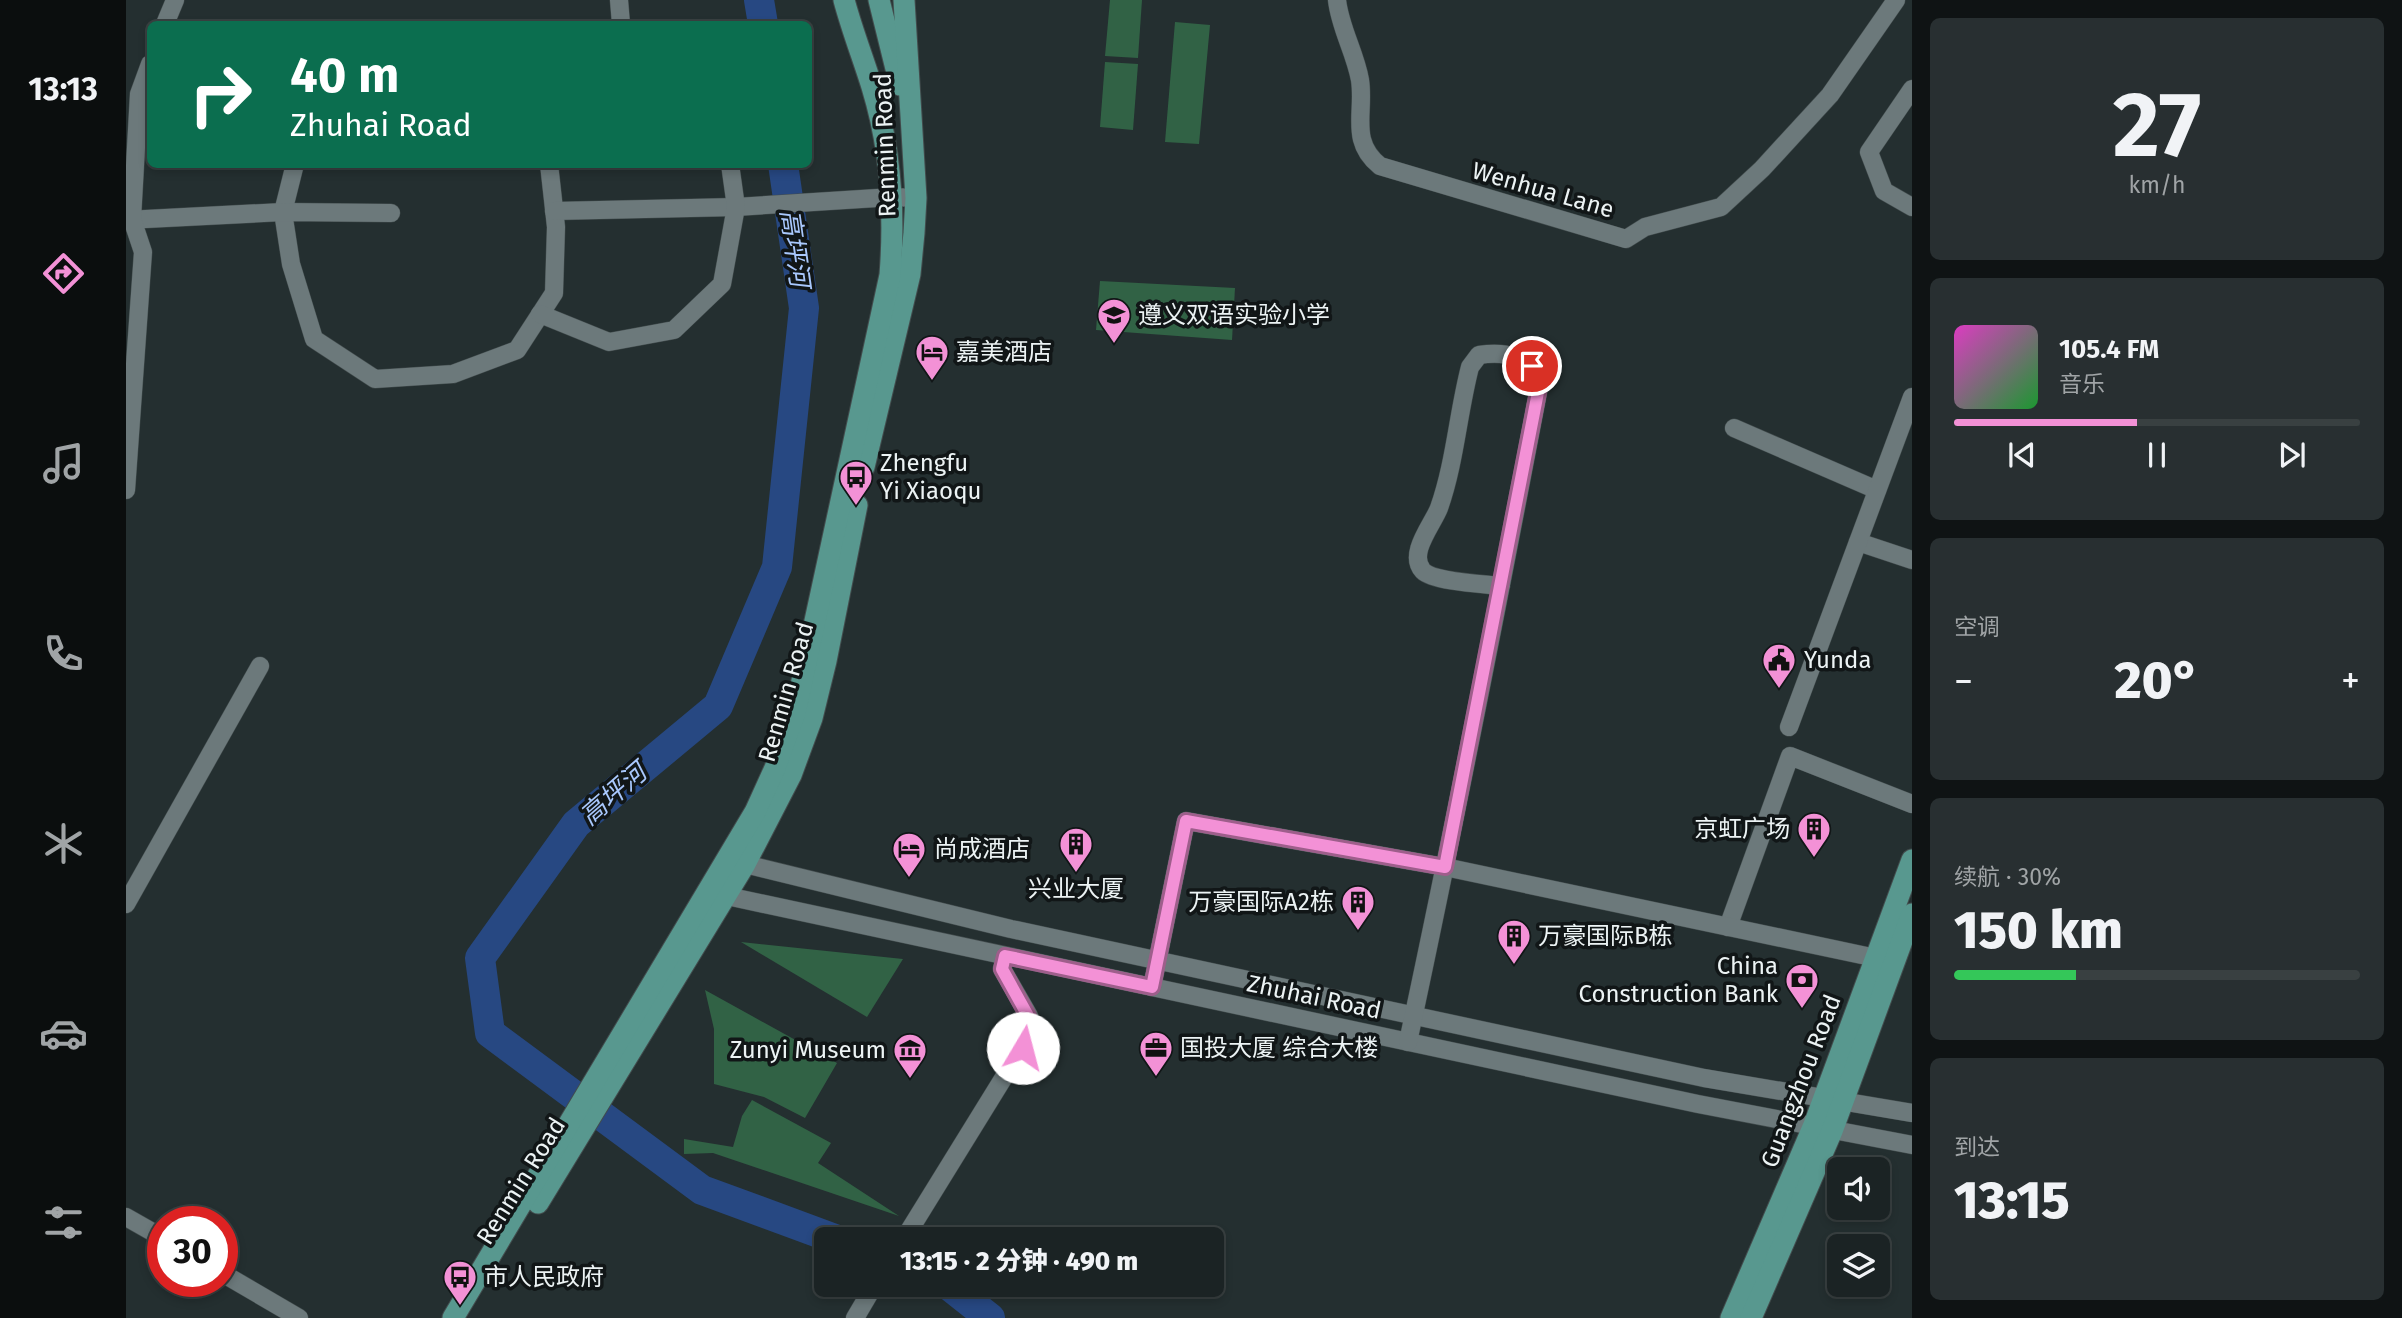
<!DOCTYPE html>
<html lang="zh">
<head>
<meta charset="utf-8">
<style>
  body { margin:0; font-family:"Fira Sans","Noto Sans SC",sans-serif; background:#282f31; color:#f1f3f6; height:100vh; display:flex; flex-direction:column; font-size:26px; white-space:nowrap }
  * { box-sizing:border-box; margin:0 }
  p { font-size:23px; color:#a0a4a6 }
  .icon { flex:none; width:38px; height:38px; fill:none; stroke:currentColor; stroke-width:2; stroke-linecap:round; stroke-linejoin:round }
  .map { position:relative; flex:1; overflow:hidden }
  .side { display:flex; flex-direction:column; gap:18px; padding:18px; background:#0f1314; width:490px }
  .side>* { flex:none }
  .guide { position:absolute; left:21px; top:21px; width:665px; height:147px; border-radius:10px; box-shadow:0 4px 10px #0003,0 0 0 2px #394041; background:#0b6e4f; color:#fff; overflow:hidden }
  .controls { position:absolute; left:1701px; top:1157px; display:grid; gap:14px }
  .controls a { display:grid; place-items:center; width:63px; height:63px; border-radius:10px; background:#1b2324; box-shadow:0 4px 10px #0003,0 0 0 2px #394041; font-size:35px }
  .speed { position:absolute; left:21px; top:1206px; display:flex; gap:14px; font-size:35px; font-weight:700; text-align:center }
  .speed>* { display:grid; place-content:center; width:91px; height:91px; border-radius:50%; background:#1b2324; box-shadow:0 4px 10px #0003,0 0 0 2px #394041; line-height:1 }
  .speed .limit { border:10px solid #d22; background:#fff; color:#111 }
  .pin { position:absolute; display:grid; place-items:center; width:60px; height:60px; color:#fff; margin:-30px; border:4px solid #fff; border-radius:50%; box-shadow:0 2px 7px #0007 }
  .me { position:absolute; width:77px; margin:-38px; rotate:8deg; stroke-linejoin:round; filter:drop-shadow(0 0 5px #0008) }
  .turn { display:flex; align-items:center; gap:24px; height:147px; padding:0 28px; font-size:32px }
  .turn .icon { width:91px; height:91px; stroke-width:2.5 }
  .turn b { display:block; font-size:49px; line-height:60px }
  .big { font-size:52px; font-weight:800; line-height:1.1 }
  .side .tile { flex:1; display:flex; flex-direction:column; justify-content:center; gap:10px; min-width:0; padding:0 24px; border-radius:10px; background:#282f31 }
  .side .dial { align-items:center; gap:0 }
  .dial b { font-size:91px; line-height:1 }
  .song { display:flex; align-items:center; gap:21px }
  .cover { width:84px; height:84px; border-radius:10px; background:linear-gradient(135deg,hsl(310 70% 55%),hsl(130 70% 35%)) }
  .played { height:7px; border-radius:4px; background:linear-gradient(90deg,#f391d6 45%,#394041 45%) }
  .keys { display:flex; justify-content:space-around; direction:ltr }
  .heat { display:flex; justify-content:space-between; align-items:center; font-size:38px; direction:ltr }
  .charge { height:10px; border-radius:5px; background:linear-gradient(90deg,#34c759 30%,#394041 0) }
  .trip { position:absolute; left:688px; top:1227px; width:410px; height:70px; border-radius:10px; background:#1b2324; box-shadow:0 4px 10px #0003,0 0 0 2px #394041; font-weight:800; line-height:70px; text-align:center }
  main { display:flex; flex:1; min-height:0 }
  .tab-bar { display:flex; flex-direction:column; width:126px; justify-content:space-around; align-items:center; background:#0b0e0e; color:#a0a4a6 }
  .tab-bar .icon { width:49px; height:49px }
  .tab-bar .current { color:#f391d6 }
  .tab-bar b { font-size:32px; color:#f1f3f6 }
  .map>svg:first-child { display:block }
</style>
</head>
<body>
<main>
<nav class="tab-bar">
<b>13:13</b>
<svg class="icon current" aria-label="directions" viewBox="0 0 24 24"><path d="M12 3l9 9-9 9-9-9zM9 14v-3h6M13 9l2 2-2 2"/></svg>
<svg class="icon" aria-label="music" viewBox="0 0 24 24"><path d="M9 18V5l10-2v13"/><circle cx="6" cy="18" r="3"/><circle cx="16" cy="16" r="3"/></svg>
<svg class="icon" aria-label="phone" viewBox="0 0 24 24"><path d="M5 4h4l2 5-3 2q2 4 5 5l2-3 5 2v4C11 20 4 13 5 4z"/></svg>
<svg class="icon" aria-label="climate" viewBox="0 0 24 24"><path d="M12 3v18M4 7l16 10M4 17L20 7"/></svg>
<svg class="icon" aria-label="car" viewBox="0 0 24 24"><path d="M5 17H2v-5l4-1 3-4h7l3 4 3 1v5h-3M9 17h6M6 11h13"/><circle cx="7" cy="17" r="2"/><circle cx="17" cy="17" r="2"/></svg>
<svg class="icon" aria-label="filters" viewBox="0 0 24 24"><path d="M4 7h16M4 17h16"/><circle cx="9" cy="7" r="2"/><circle cx="15" cy="17" r="2"/></svg>
</nav>
<div class="map">
<svg width="1786" height="1318" viewBox="0 0 1786 1318">
  <rect width="100%" height="100%" fill="#242f30"/>
  <g fill="#316245">
    <polygon points="984,0 1016,0 1012,58 979,56"/>
    <polygon points="1049,22 1084,25 1073,144 1039,142"/>
    <polygon points="979,62 1012,64 1007,130 974,127"/>
    <polygon points="974,281 1109,288 1106,340 970,330"/>
    <polygon points="615,942 777,959 741,1017"/>
    <polygon points="579,990 711,1063 679,1118 638,1097 588,1084 588,1029"/>
    <polygon points="626,1100 705,1143 692,1163 773,1216 587,1153 558,1154 558,1139 607,1147 616,1116"/>
  </g>
  <g fill="none" stroke-linecap="round" stroke-linejoin="round">
    <g stroke="#274882" stroke-width="30">
      <polyline points="633,0 637,24"/>
      <polyline points="657,164 678,308 651,567 592,706 450,824 354,958 364,1033 576,1190 709,1239"/>
      <polyline points="821,1284 864,1318"/>
    </g>
    <defs>
      <g id="minor">
        <polyline points="493,0 495,24"/>
        <path d="M1211,0C1214,28 1229,52 1234,80C1239,113 1223,141 1254,166L1500,239L1519,227L1595,207L1636,169L1704,95L1770,0"/>
        <polyline points="39,24 49,0"/>
        <polyline points="1786,89 1743,152 1758,191 1786,207"/>
        <polyline points="169,164 157,212 165,264 188,339 249,379 327,374 391,350 428,293 430,227 423,164"/>
        <polyline points="428,211 610,207 767,197 790,198"/>
        <polyline points="0,220 157,212 265,213"/>
        <polyline points="414,314 483,342 548,330 596,284 610,207 604,164"/>
        <polyline points="1608,428 1751,490"/>
        <polyline points="0,490 17,252 6,219 13,94 24,64"/>
        <polyline points="1732,542 1786,560"/>
        <polyline points="1663,727 1786,397"/>
        <polyline points="610,859 619,864 885,929 1578,1078 1786,1113"/>
        <polyline points="587,893 1572,1104 1786,1145"/>
        <polyline points="0,904 134,666"/>
        <polyline points="1602,927 1664,756 1786,804"/>
        <polyline points="1026,987 1060,821 1319,867 1750,958"/>
        <path d="M1282,1042C1329,823 1372,603 1414,382C1401,356 1381,351 1353,355L1344,367C1332,413 1329,463 1313,508C1307,524 1281,554 1297,571C1308,582 1359,584 1375,586"/>
        <polyline points="0,1217 37,1238"/>
        <polyline points="778,1239 896,1048 903,1016 876,969 879,956"/>
        <polyline points="96,1273 173,1318"/>
        <polyline points="729,1318 749,1284"/>
      </g>
      <g id="major">
        <polyline points="753,0 774,85"/>
        <polyline points="738,467 784,274 788,233 790,198 778,0"/>
        <polyline points="412,1203 619,864 665,775 686,718 700,661 731,505"/>
        <path d="M327,1318L629,812L649,768L669,713L764,275C769,211 765,149 746,87C737,58 726,30 718,0"/>
        <polyline points="1605,1318 1688,1125 1786,860"/>
        <polyline points="1625,1318 1706,1131 1786,914"/>
      </g>
    </defs>
    <use href="#minor" stroke="#424c4d" stroke-width="19"/>
    <use href="#major" stroke="#424c4d" stroke-width="23"/>
    <use href="#minor" stroke="#6c797b" stroke-width="18"/>
    <use href="#major" stroke="#58988f" stroke-width="21"/>
  </g>
  <g fill="none" stroke-linecap="round" stroke-linejoin="round">
    <defs>
      <polyline id="route" points="897,1048 902,1016 876,969 879,956 1026,987 1060,821 1319,867 1414,382 1406,366"/>
    </defs>
    <use href="#route" stroke="#9e5e8b" stroke-width="18"/>
    <use href="#route" stroke="#f391d6" stroke-width="12"/>
  </g>
  <defs>
    <symbol id="school-pin" viewBox="-11 -11 22 30"><path d="M0 17L-7.5 6A9.5 9.5 0 1 1 7.5 6Z" fill="#f391d6" stroke="#111617"/><path d="M0-5L7-2L0 1L-7-2ZM-4 1L0 2.5L4 1V4Q0 6-4 4Z" fill="#111"/></symbol>
    <symbol id="hotel-pin" viewBox="-11 -11 22 30"><path d="M0 17L-7.5 6A9.5 9.5 0 1 1 7.5 6Z" fill="#f391d6" stroke="#111617"/><path d="M-6-4.5h1.5V1H6V5H4.5V3h-9V5H-6ZM-4 0a1.8 1.8 0 1 1 3.6 0ZM.5 0V-2.5h3Q6-2.5 6 0Z" fill="#111"/></symbol>
    <symbol id="bus-pin" viewBox="-11 -11 22 30"><path d="M0 17L-7.5 6A9.5 9.5 0 1 1 7.5 6Z" fill="#f391d6" stroke="#111617"/><path d="M-5-6H5V4H4V6H2V4H-2V6H-4V4H-5ZM-3.5-4V0h7V-4ZM-3.5 1.2v1.5H-2V1.2ZM2 1.2v1.5H3.5V1.2Z" fill="#111"/></symbol>
    <symbol id="civic-pin" viewBox="-11 -11 22 30"><path d="M0 17L-7.5 6A9.5 9.5 0 1 1 7.5 6Z" fill="#f391d6" stroke="#111617"/><path d="M-.6-6.5H3V-4.5H.6V-3L4-1V1h2V6H-6V1h2V-1L-.6-3ZM-1.2 2.5V6h2.4V2.5Z" fill="#111"/></symbol>
    <symbol id="building-pin" viewBox="-11 -11 22 30"><path d="M0 17L-7.5 6A9.5 9.5 0 1 1 7.5 6Z" fill="#f391d6" stroke="#111617"/><path d="M-4-6H4V6H1V3H-1V6H-4ZM-2.5-4.3h1.7v1.8h-1.7ZM.8-4.3h1.7v1.8H.8ZM-2.5-1h1.7V.8h-1.7ZM.8-1h1.7V.8H.8Z" fill="#111"/></symbol>
    <symbol id="bank-pin" viewBox="-11 -11 22 30"><path d="M0 17L-7.5 6A9.5 9.5 0 1 1 7.5 6Z" fill="#f391d6" stroke="#111617"/><path d="M-6-4H6V4H-6ZM0-2.3a2.3 2.3 0 1 0 0 4.6a2.3 2.3 0 1 0 0-4.6Z" fill="#111"/></symbol>
    <symbol id="office-pin" viewBox="-11 -11 22 30"><path d="M0 17L-7.5 6A9.5 9.5 0 1 1 7.5 6Z" fill="#f391d6" stroke="#111617"/><path d="M-6-3h4V-5.5h4V-3h4V5H-6ZM-1-4.5V-3h2v-1.5ZM-6 0V1H6V0Z" fill="#111"/></symbol>
    <symbol id="museum-pin" viewBox="-11 -11 22 30"><path d="M0 17L-7.5 6A9.5 9.5 0 1 1 7.5 6Z" fill="#f391d6" stroke="#111617"/><path d="M0-6L6-3V-2H-6V-3ZM-5-1h2V3h-2ZM-1-1h2V3h-2ZM3-1h2V3H3ZM-6 4H6V6H-6Z" fill="#111"/></symbol>
  </defs>
  <g fill-rule="evenodd">
    <use href="#school-pin" x="969" y="296" width="38" height="52"/>
    <use href="#hotel-pin" x="787" y="333" width="38" height="52"/>
    <use href="#bus-pin" x="711" y="458" width="38" height="52"/>
    <use href="#civic-pin" x="1634" y="641" width="38" height="52"/>
    <use href="#building-pin" x="1669" y="810" width="38" height="52"/>
    <use href="#building-pin" x="931" y="825" width="38" height="52"/>
    <use href="#hotel-pin" x="764" y="830" width="38" height="52"/>
    <use href="#building-pin" x="1213" y="883" width="38" height="52"/>
    <use href="#building-pin" x="1369" y="917" width="38" height="52"/>
    <use href="#bank-pin" x="1657" y="961" width="38" height="52"/>
    <use href="#office-pin" x="1011" y="1029" width="38" height="52"/>
    <use href="#museum-pin" x="765" y="1031" width="38" height="52"/>
    <use href="#bus-pin" x="315" y="1258" width="38" height="52"/>
  </g>
  <g text-anchor="middle" stroke-width="7" stroke-linejoin="round" paint-order="stroke">
    <g font-size="24" fill="#ecf3f4" stroke="#111617">
      <text transform="translate(759 145) rotate(-92)" y="8">Renmin Road</text>
      <text transform="translate(1417 190) rotate(16)" y="8">Wenhua Lane</text>
      <text transform="translate(660 692) rotate(-74)" y="8">Renmin Road</text>
      <text transform="translate(1188 997) rotate(12)" y="8">Zhuhai Road</text>
      <text transform="translate(1675 1081) rotate(-69)" y="8">Guangzhou Road</text>
      <text transform="translate(395 1181) rotate(-58)" y="8">Renmin Road</text>
    </g>
    <g font-size="24" fill="#ecf3f4" stroke="#111617" text-anchor="start">
      <text x="1012" y="323">遵义双语实验小学</text>
      <text x="830" y="360">嘉美酒店</text>
      <text x="754" y="471">Zhengfu<tspan x="754" dy="28">Yi Xiaoqu</tspan></text>
      <text x="1678" y="668">Yunda</text>
      <text x="1664" y="837" text-anchor="end">京虹广场</text>
      <text x="808" y="857">尚成酒店</text>
      <text x="950" y="897" text-anchor="middle">兴业大厦</text>
      <text x="1208" y="910" text-anchor="end">万豪国际A2栋</text>
      <text x="1412" y="944">万豪国际B栋</text>
      <text x="1652" y="974" text-anchor="end">China<tspan x="1652" dy="28">Construction Bank</tspan></text>
      <text x="1054" y="1056">国投大厦 综合大楼</text>
      <text x="760" y="1058" text-anchor="end">Zunyi Museum</text>
      <text x="358" y="1285">市人民政府</text>
    </g>
    <g font-size="26" font-style="italic" fill="#a9c8fd" stroke="#111617">
      <text transform="translate(669 248) rotate(82)" y="9">高坪河</text>
      <text transform="translate(487 794) rotate(-41)" y="9">高坪河</text>
    </g>
  </g>
</svg>
<div class="controls">
<a><svg class="icon" aria-label="sound" viewBox="0 0 24 24"><path d="M4 9h4l5-4v14l-5-4H4zM17 9q2 3 0 6"/></svg></a>
<a><svg class="icon" aria-label="layers" viewBox="0 0 24 24"><path d="M12 4l9 5-9 5-9-5zM3 14l9 5 9-5"/></svg></a>
</div>
<div class="speed"><div class="limit">30</div></div>
<div class="pin" style="left:1406px;top:366px;background:#d93025"><svg class="icon" aria-label="arrive" viewBox="0 0 24 24"><path d="M6 21V4h12l-3 4 3 4H6"/></svg></div>
<svg class="me" style="left:897px;top:1048px" viewBox="-20 -20 40 40"><circle r="19" fill="#fff"/><path d="M0-13L10 11 0 6-10 11z" fill="#f391d6"/></svg>
<div class="trip">13:15 · 2 分钟 · 490 m</div>
<div class="guide">
<div class="turn"><svg class="icon" aria-label="right" viewBox="0 0 24 24"><path d="M7 20v-9h11M14 6l5 5-5 5"/></svg><div><b>40 m</b>Zhuhai Road</div></div>
</div>
</div>
<section class="side">
<div class="tile dial"><b>27</b><p>km/h</p></div>
<div class="tile">
<div class="song"><i class="cover"></i><div><b>105.4 FM</b><p>音乐</p></div></div>
<div class="played"></div>
<div class="keys"><svg class="icon" aria-label="previous" viewBox="0 0 24 24"><path d="M18 5L8 12l10 7zM5 5v14"/></svg><svg class="icon" aria-label="pause" viewBox="0 0 24 24"><path d="M8 5v14M16 5v14"/></svg><svg class="icon" aria-label="next" viewBox="0 0 24 24"><path d="M6 5l10 7-10 7zM19 5v14"/></svg></div>
</div>
<div class="tile"><p>空调</p>
<div class="heat"><a>−</a><b class="big">20°</b><a>+</a></div>
</div>
<div class="tile"><p>续航 · 30%</p><b class="big">150 km</b><div class="charge"></div></div>
<div class="tile"><p>到达</p><b class="big">13:15</b></div>
</section>
</main>
</body>
</html>
